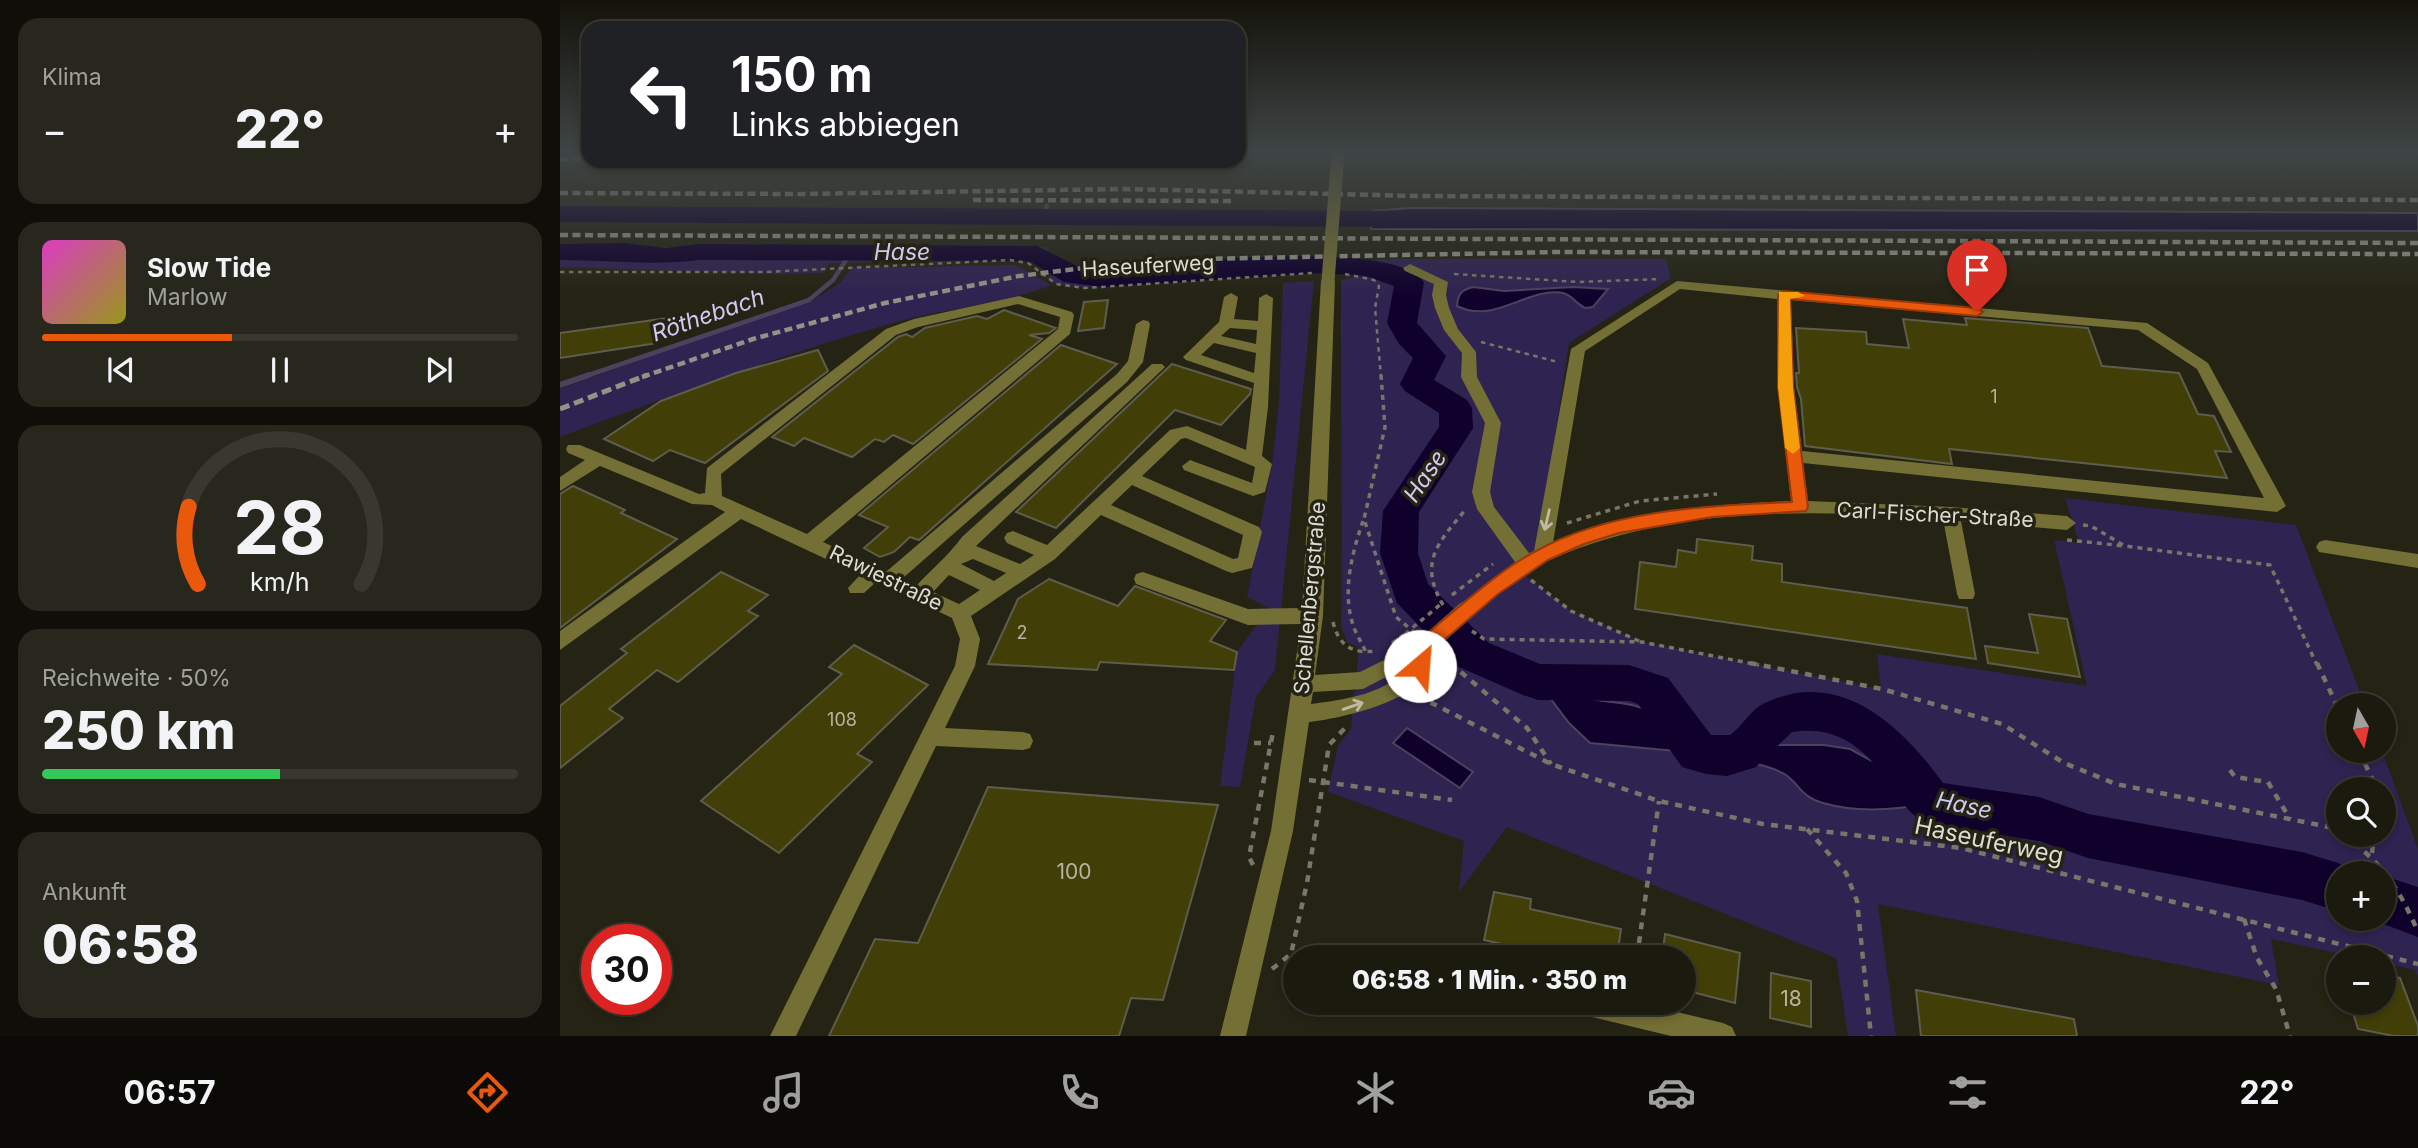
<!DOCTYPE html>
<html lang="de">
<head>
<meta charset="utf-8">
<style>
  body { margin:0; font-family:Inter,sans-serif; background:#28271d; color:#f1f3f6; height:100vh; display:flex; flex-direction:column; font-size:26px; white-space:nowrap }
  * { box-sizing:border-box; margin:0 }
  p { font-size:23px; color:#a0a19e }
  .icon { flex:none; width:38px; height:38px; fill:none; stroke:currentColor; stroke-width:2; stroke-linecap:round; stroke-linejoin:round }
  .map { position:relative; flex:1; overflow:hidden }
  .drawer { display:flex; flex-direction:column; gap:18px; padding:18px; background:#0f0e08; width:560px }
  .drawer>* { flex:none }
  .hud { position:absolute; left:21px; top:21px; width:665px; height:147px; border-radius:21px; box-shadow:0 4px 10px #0003,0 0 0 2px #39382f; background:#202124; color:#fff; overflow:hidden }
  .needle { width:46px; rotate:171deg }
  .fabs { position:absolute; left:1766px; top:693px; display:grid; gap:14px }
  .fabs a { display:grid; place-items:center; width:70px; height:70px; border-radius:50%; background:#1b1a0f; box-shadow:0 4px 10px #0003,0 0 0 2px #39382f; font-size:35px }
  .speed { position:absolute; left:21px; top:924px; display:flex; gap:14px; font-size:35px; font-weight:700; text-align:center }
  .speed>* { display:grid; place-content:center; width:91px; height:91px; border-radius:50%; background:#1b1a0f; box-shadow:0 4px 10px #0003,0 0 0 2px #39382f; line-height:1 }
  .speed .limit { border:10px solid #d22; background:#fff; color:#111 }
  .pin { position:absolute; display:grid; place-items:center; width:60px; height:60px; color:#fff; margin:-72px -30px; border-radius:50% 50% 50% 0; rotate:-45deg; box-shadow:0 0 7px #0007 }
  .pin .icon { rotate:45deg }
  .me { position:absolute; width:77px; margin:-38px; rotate:27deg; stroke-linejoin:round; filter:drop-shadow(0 0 5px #0008) }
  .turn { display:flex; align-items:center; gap:24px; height:147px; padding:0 35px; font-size:32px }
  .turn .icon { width:91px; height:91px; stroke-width:2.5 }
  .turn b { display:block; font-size:49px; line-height:60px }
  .big { font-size:52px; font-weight:800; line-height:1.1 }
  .drawer .card { flex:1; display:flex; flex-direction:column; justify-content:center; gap:10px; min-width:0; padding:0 24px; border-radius:21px; background:#28271d }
  .drawer .dial { align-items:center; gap:0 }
  .dial svg { height:182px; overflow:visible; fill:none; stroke:#39382f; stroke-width:7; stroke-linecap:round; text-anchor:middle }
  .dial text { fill:#f1f3f6; stroke:none }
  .song { display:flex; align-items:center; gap:21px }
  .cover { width:84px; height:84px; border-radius:10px; background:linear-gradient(135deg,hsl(310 70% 55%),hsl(60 70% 35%)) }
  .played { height:7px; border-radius:4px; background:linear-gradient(90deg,#ea580c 40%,#39382f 40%) }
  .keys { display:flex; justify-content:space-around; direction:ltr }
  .heat { display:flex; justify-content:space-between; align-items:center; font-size:38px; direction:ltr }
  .charge { height:10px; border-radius:5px; background:linear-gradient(90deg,#34c759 50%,#39382f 0) }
  .trip { position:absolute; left:723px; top:945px; width:413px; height:70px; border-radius:35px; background:#1b1a0f; box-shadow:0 4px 10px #0003,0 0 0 2px #39382f; font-weight:800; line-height:70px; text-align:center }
  .tabs { display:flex; height:112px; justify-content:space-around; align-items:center; background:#0b0a06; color:#a0a19e }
  .tabs .icon { width:49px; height:49px }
  .tabs .on { color:#ea580c }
  .tabs b { font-size:32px; color:#f1f3f6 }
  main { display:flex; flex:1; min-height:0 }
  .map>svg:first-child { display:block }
</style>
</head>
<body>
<main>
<section class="drawer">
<div class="card"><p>Klima</p>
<div class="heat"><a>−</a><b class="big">22°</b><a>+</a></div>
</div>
<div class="card">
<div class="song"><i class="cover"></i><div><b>Slow Tide</b><p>Marlow</p></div></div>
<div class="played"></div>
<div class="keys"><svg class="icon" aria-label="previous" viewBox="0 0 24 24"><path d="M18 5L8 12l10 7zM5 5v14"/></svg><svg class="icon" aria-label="pause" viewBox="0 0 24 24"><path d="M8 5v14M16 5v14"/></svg><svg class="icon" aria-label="next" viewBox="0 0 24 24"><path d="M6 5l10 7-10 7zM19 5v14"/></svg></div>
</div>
<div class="card dial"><svg viewBox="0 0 100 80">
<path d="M14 69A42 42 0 1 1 86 69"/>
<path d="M14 69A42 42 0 0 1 10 35" stroke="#ea580c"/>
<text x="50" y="56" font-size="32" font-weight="700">28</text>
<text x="50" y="72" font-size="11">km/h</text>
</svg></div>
<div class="card"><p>Reichweite · 50%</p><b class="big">250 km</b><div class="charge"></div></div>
<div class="card"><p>Ankunft</p><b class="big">06:58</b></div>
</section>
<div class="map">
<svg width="1858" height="1036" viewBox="0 0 1858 1036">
  <rect width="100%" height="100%" fill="#242314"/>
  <g fill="#2f2351" fill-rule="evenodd">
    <polygon points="0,247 487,247 491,259 270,263 262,273 216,274 0,267"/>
    <path d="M818,259H1106L1111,278L1009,343L988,483L982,555L959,570L1011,611L1082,642L1321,689L1317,654L1527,686L1494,540L1519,543L1505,498L1736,525L1805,705H1778V751H1822L1858,849V976L1855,970L1824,963V957H1796L1711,939L1719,985L1318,904L1336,1036H1288L1276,958L947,827L899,892L904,841L768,792L778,746L791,729L799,648L787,642L781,626C783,511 780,396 781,280L813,274ZM1778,789H1824V835H1778ZM1778,873H1824V919H1778Z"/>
    <polygon points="735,264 756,264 755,273 525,288 496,284 486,277 509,273 542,278"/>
    <path d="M456,265L491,285C442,305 387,308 336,322C222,355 111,395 0,437V389L178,324L250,302L280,283L292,268Z"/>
    <polygon points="754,281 715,670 696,697 680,787 660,786 677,652 709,608 687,597 712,464 719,402 723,283"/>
  </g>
  <g fill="#0f002c" stroke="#4c425e" stroke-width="2">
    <polygon points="851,208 1858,213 1858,231 811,229 812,211"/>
    <path d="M913,287L944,291L1013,287L1048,289L1033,307L1025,308C1016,304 1012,295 1003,293C967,287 934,325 897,306C898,294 901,290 913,287Z"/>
    <path d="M978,682H1004C1025,707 1052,698 1079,707C1105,715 1123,732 1138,753L1030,743L1009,723Z"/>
    <polygon points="847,728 913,772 900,788 833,743"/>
    <path d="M1192,745H1264L1290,749L1314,762L1332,779L1358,785L1370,803C1336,810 1297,813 1263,803C1241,797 1239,784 1226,775C1210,765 1186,762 1169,758Z"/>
  </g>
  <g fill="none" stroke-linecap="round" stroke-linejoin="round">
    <g stroke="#4c425e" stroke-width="4.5">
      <polyline points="481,217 487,206"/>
      <polyline points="23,377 249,300 273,280 290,254"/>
    </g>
    <polyline stroke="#4c425e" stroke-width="6" points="0,385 29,375"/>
    <g fill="#0f002c" fill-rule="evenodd">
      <polygon points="0,206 859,211 869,213 873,219 869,225 859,227 0,222"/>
      <path d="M64,243L106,248L139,244L477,246L521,268L542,269C599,265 832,236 864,282L857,323L886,356L874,380L907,400L912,408L913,428L859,512L858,553L868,584L929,643L980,664L1069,665L1108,678L1151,735H1170C1182,727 1188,713 1201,705C1278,665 1341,725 1383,783L1479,797L1528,814L1742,852L1778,863L1797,873H1778V911L1742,900L1528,858L1479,841L1370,824C1349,816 1345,805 1332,787C1306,750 1280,725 1232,732L1196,767L1167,776L1146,774L1122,767L1078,704L1069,701L978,700L963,695L899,667L837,603L820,553L823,511L879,427V413L845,391L840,384L853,358L839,344L827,323L834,286L806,276L761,273L542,287L504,282L471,262L458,261L139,260C94,266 46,260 0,260V244Z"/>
      <polygon points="1824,876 1858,887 1858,937 1810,919 1824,919"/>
    </g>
  </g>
  <g fill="#423e08" stroke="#5e5d4c" stroke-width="2">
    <polygon points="548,300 544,328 518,331 524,302"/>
    <polygon points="444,310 496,328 489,333 469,335 482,339 353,444 333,435 324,442 315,439 292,457 244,438 234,446 212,437 338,337 346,334 352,337 365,328 417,316 427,319"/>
    <polygon points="108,318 97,343 0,358 0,333"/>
    <polygon points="1405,318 1528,328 1542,366 1619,373 1638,414 1654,416 1671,452 1655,451 1667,478 1389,449 1392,464 1245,446 1241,399 1237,387 1236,373 1239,373 1236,328 1306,332 1307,344 1349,348 1343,319 1407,325"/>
    <polygon points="501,345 557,364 359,540 350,537 334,552 320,557 304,548 328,527 299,515"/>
    <polygon points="258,350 268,371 145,463 110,450 93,461 44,439 101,401 176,373"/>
    <polygon points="612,364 691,389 690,394 661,425 615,410 496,528 456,512"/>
    <polygon points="13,486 65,510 61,513 117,539 0,628 0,494"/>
    <polygon points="1137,539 1193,546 1192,560 1222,564 1222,582 1407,608 1416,659 1075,609 1080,562 1116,567 1118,550 1136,553"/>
    <polygon points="161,572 208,595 188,611 198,616 118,682 97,670 49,709 63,718 0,768 0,706 67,653 61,649"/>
    <polygon points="489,579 558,606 575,586 666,620 650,641 677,652 674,670 540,662 537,670 428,664 458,599"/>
    <polygon points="1469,614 1507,619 1520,677 1428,663 1425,646 1478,653"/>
    <polygon points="294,645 368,685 297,754 312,762 219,853 141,801 282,674 269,667"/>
    <polygon points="428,787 658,805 603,1000 571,998 559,1036 269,1036 315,939 358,943"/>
    <polygon points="934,892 971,899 970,909 1061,929 1057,957 1000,957 924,940"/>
    <polygon points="1105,934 1180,953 1175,1003 1124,990 1124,957 1102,957"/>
    <polygon points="1211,973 1251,981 1251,1027 1210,1018"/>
    <polygon points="1824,975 1840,978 1858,1026 1858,1036 1834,1036 1798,1029 1790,1003 1824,1003"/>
    <polygon points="1356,990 1514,1019 1517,1036 1361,1036"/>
  </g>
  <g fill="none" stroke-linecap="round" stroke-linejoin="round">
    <g stroke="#777669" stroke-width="2.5" stroke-dasharray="4.5 4.5" stroke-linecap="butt">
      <polyline points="0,272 205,272 450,260 468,263 496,284 525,288 752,273"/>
      <polyline points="785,274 814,280 819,286 815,308 821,377"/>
      <polyline points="894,274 1018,282 1100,279"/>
      <polyline points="921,342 998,362"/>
    </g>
    <g stroke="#777669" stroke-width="3.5" stroke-dasharray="5 5" stroke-linecap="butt">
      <polyline points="821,375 825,427 804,519 836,617 855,633"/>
      <path d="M803,521C792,553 782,591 793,625C796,635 803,644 807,655"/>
      <polyline points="1007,523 1080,501 1157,494"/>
      <polyline points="1523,525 1531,526 1565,546 1710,565 1757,665"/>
      <polyline points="1507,540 1565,546"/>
      <polyline points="971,580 1011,611 1079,641"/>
      <polyline points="892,595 933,564"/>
      <path d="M883,605C858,562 878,543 906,509"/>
      <path d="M773,622C779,646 792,654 816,651"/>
      <polyline points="912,631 924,639 1082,642 1199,665"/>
      <polyline points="832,643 845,634"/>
      <polyline points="882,656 892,665"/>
    </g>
    <g stroke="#777669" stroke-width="4.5" stroke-dasharray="7 7" stroke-linecap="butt">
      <polyline points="890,663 967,728 991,764"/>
      <polyline points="1190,663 1322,689 1442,724 1504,763 1556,784 1769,827 1778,833"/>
      <polyline points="1757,663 1778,708"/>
      <polyline points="858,696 991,764 1099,801 1203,824 1401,848 1858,964"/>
      <polyline points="694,743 711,743"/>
      <polyline points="1799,751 1817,789"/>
      <polyline points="1670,770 1675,777 1708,782 1730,819"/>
      <polyline points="749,780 892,800"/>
      <polyline points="1247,829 1286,873 1297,901 1311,1036"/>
      <path d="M1782,835C1821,860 1840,890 1858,932"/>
      <polyline points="1812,853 1814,835"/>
      <polyline points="693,865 689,857 713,732"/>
      <polyline points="1684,919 1697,958 1716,989 1730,1036"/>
      <polyline points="1077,957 1099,801"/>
      <polyline points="712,969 731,954 747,883 769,745 786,727"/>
    </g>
    <g fill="#746f35" fill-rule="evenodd">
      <path d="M850,264L888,282L886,295L889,308L898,329L916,352L917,377L941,423L930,492L934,507L969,553L974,551L1011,349L1117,281L1587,323L1648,363L1726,506L1717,512L1243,463L1248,501L1391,507L1507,516L1516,523L1507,530L1401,521L1415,594L1413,599H1399L1397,594L1383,519C1252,509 1115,506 992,559C971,568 952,583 935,597C925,605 916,615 905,619L898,616L896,611L898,606L955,562L917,509L912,492L925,423L901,377L902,353L884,330L875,308L872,295L874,284L845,271L843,268ZM1120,289L1217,299L1218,387L1231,501C1148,504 1070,513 993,543L1025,351ZM1231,300L1578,330L1637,369L1704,498L1242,451L1234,387Z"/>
      <path d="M768,277L775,281L763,616L755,675L800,672L862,641L869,643C895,695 780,719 749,722L733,831L686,1036H660L711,831L741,624L688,625L576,584L574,579L576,574L583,572L688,609L742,608L761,281ZM849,665C830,694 782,700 751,704L753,692L803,689Z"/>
      <path d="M671,293L678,297L674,319L698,321L699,298L706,294L713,298L708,407L702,456L712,464L705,492L693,496L624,470L622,466L630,460L692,483L695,467L626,438L621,439L582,476L699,527L702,532L692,568L672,573L666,571L541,515L495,559L411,616L420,639L415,666L385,728L463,732L470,734L473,741L470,748L463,750L376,746L236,1036H210L395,666L400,639L392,618L316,582L304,593H290L288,588L300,575L181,519L0,650V631L165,512L152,505L132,504L40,466L0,491V477L25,460L8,453L6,449L8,445H20L139,494L145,493L147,468L326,329L354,319L459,296L512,312L514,315L510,334L263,542L327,571L557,374L568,361L576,324L583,320L588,321L590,324L583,362L567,382L343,578L357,585C372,569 389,555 402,537L592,364H602L605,367L602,370L416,546L460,564L474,555L447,543L444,538L447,533L453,531L487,545L610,430L627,426L686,450L694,383L626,360L623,357L659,322L664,297ZM458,304L500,317L498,329L247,534L162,496L161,474L336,335L358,327ZM670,328L697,330L696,344L661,336ZM654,343L696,353L694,373L641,355ZM572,485L683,535L678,558L673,559L551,505ZM413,559L446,573L434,581L401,564ZM389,575L420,590L399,604L373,592Z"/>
      <polygon points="1765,540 1858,554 1858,568 1759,552 1756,547 1759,542"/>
      <polygon points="1015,1003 1079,1003 1163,1023 1172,1027 1176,1036 1111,1036 1028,1016 1019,1012"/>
    </g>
    <g stroke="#929286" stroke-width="4.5" stroke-dasharray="8 4.5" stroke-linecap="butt">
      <polyline points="0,159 28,159"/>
      <polyline points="0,193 238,194 565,189 861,196 1858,200"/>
      <polyline points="413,200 675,201"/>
      <polyline points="0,235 1858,243"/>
      <polyline points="82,377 193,339 325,303 459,276 588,260 996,252 1858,254"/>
    </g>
    <polyline stroke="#929286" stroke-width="5" stroke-dasharray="10 5" stroke-linecap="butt" points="0,409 87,375"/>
    <g stroke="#777669" stroke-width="3.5" stroke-dasharray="5 5" stroke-linecap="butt">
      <polyline points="845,634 881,604"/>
      <polyline points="879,664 890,652"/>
    </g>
    <polyline stroke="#746f35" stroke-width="13" points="768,281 778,153"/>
    <polyline stroke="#746f35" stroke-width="18" points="862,649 905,611"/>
  </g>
  <defs><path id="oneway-shaft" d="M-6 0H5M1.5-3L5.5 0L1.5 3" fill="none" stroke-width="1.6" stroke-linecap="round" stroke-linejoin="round" transform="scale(1.75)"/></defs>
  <g stroke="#bdbba3">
    <use href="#oneway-shaft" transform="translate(987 520) rotate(103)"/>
    <use href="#oneway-shaft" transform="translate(793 706) rotate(-19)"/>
  </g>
  <linearGradient id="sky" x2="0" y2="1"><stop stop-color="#14130b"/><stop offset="0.51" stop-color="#3f4545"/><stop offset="1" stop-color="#3f4545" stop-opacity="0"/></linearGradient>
  <rect width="1858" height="298" fill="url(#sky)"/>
  <path fill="#ea580c" stroke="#983908" stroke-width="2" d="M1224,291L1417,308L1423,312L1417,316L1230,299L1233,387L1248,507L1246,511L1152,517L1059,533L1024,544L988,560L938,594L870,652L866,672H853C842,649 867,634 882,621C912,596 942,569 976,551C1052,509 1147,506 1232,502L1218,387V295Z"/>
  <polygon fill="#f59e0b" points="1219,292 1238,292 1245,296 1230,299 1233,387 1240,448 1233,454 1225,448 1218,387"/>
  <g text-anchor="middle" stroke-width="7" stroke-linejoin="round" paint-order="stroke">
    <g font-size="18" fill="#b6b4a0">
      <text x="1434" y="403">1</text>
      <text x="462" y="639">2</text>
      <text x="282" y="726">108</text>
    </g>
    <g font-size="21" fill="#dcdcd2" stroke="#242314">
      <text transform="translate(588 266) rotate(-3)" y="7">Haseuferweg</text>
      <text transform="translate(1375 515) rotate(3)" y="7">Carl-Fischer-Straße</text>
      <text transform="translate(326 578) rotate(26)" y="7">Rawiestraße</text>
      <text transform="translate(750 598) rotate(-85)" y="7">Schellenbergstraße</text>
    </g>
    <g font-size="21" fill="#b6b4a0">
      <text x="514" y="879">100</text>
      <text x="1231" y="1006">18</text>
    </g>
    <g font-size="23" font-style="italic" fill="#d0c9f3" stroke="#242314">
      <text x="342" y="260">Hase</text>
      <text transform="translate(148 315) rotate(-19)" y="8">Röthebach</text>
      <text transform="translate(865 476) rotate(-56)" y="8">Hase</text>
      <text transform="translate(1404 805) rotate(12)" y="8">Hase</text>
    </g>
    <g font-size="24" fill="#dcdcd2" stroke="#242314">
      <text transform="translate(1429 841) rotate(12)" y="8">Haseuferweg</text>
    </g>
  </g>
</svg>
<div class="fabs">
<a><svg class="needle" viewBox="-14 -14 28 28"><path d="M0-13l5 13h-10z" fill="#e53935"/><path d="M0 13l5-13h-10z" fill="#a0a19e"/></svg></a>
<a><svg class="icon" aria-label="search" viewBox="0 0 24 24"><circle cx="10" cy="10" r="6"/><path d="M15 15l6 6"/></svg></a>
<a>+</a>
<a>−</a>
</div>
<div class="speed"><div class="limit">30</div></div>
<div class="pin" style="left:1417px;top:312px;background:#d93025"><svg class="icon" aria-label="arrive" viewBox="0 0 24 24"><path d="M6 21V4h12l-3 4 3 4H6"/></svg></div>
<svg class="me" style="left:860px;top:666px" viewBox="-20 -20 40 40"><circle r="19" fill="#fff"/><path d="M0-13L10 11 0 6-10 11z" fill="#ea580c"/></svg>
<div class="trip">06:58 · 1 Min. · 350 m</div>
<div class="hud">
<div class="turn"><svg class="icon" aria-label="left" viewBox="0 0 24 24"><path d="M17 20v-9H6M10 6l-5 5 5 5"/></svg><div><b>150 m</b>Links abbiegen</div></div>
</div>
</div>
</main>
<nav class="tabs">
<b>06:57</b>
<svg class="icon on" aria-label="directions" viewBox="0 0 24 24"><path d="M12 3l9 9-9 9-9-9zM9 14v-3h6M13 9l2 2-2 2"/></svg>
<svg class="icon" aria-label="music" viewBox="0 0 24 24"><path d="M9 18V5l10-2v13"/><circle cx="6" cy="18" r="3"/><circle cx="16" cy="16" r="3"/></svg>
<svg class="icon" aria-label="phone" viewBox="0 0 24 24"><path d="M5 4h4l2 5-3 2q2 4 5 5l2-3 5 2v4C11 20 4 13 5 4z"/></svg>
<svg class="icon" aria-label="climate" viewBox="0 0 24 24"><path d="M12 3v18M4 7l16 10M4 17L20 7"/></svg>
<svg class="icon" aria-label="car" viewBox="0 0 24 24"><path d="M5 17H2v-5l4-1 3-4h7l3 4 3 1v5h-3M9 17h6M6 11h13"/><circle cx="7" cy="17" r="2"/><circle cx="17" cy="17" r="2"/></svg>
<svg class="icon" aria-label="filters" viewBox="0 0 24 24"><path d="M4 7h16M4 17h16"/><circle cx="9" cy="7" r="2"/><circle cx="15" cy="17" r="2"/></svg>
<b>22°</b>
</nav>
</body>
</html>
